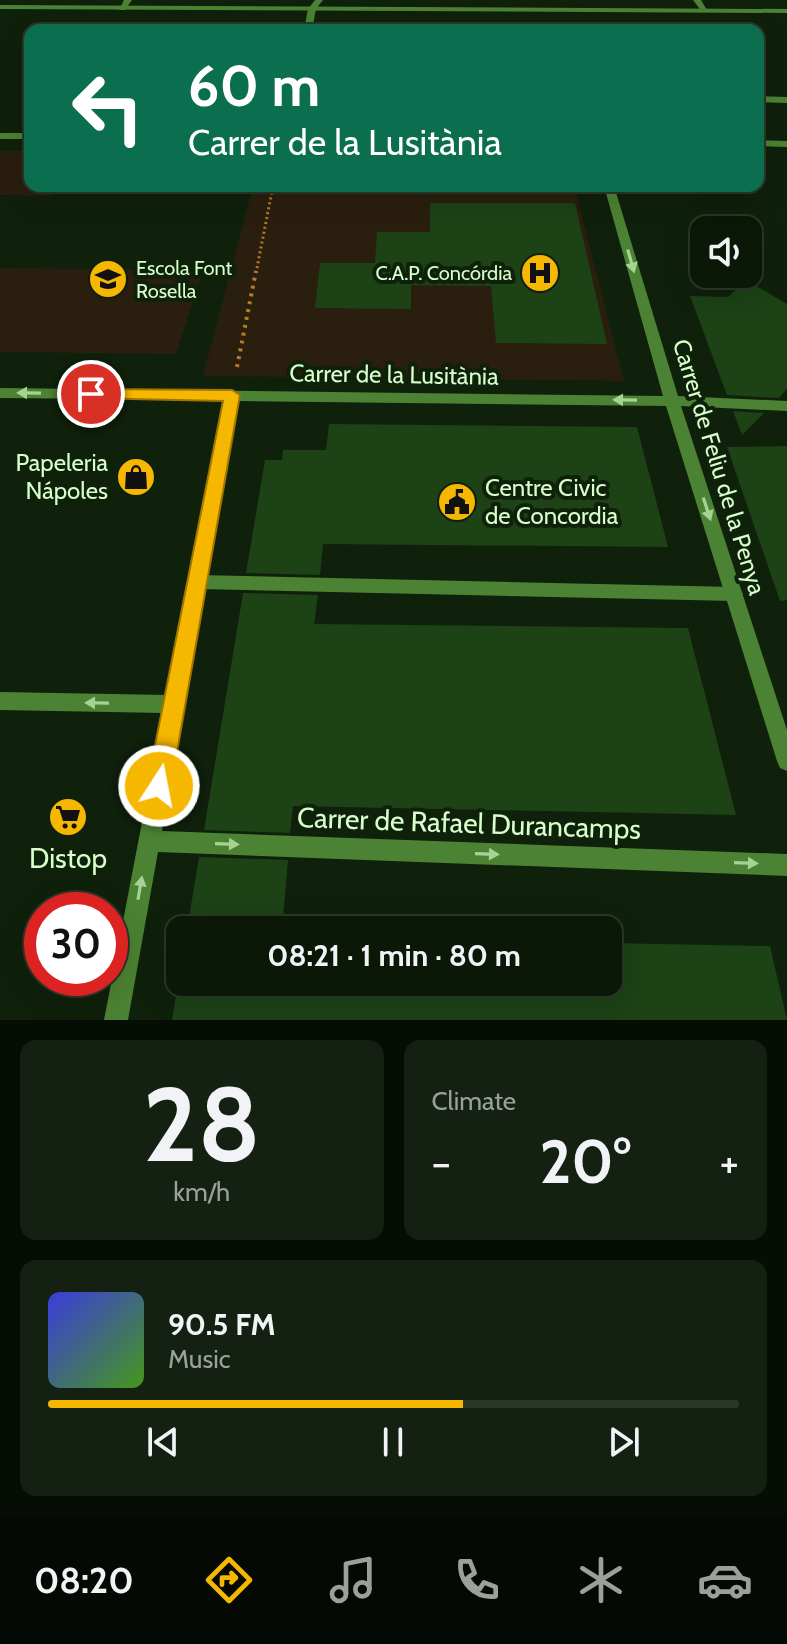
<!DOCTYPE html>
<html lang="en">
<head>
<meta charset="utf-8">
<style>
  body { margin:0; font-family:Cabin,sans-serif; background:#142112; color:#f1f3f6; height:100vh; display:flex; flex-direction:column; font-size:30px; white-space:nowrap }
  * { box-sizing:border-box; margin:0 }
  p { font-size:26px; color:#9aa09c }
  .icon { flex:none; width:44px; height:44px; fill:none; stroke:currentColor; stroke-width:2; stroke-linecap:round; stroke-linejoin:round }
  .map { position:relative; height:1020px; overflow:hidden }
  .sheet { display:flex; flex-direction:column; gap:20px; padding:20px; background:#060d04; flex:1 }
  .sheet>* { flex:none }
  .hud { position:absolute; left:24px; top:24px; width:740px; height:168px; border-radius:16px; box-shadow:0 8px 32px #0002,0 0 0 2px #2b3729; background:#0b6e4f; color:#fff; overflow:hidden }
  .tools { position:absolute; left:690px; top:216px; display:grid; gap:16px }
  .tools a { display:grid; place-items:center; width:72px; height:72px; border-radius:16px; background:#0b1808; box-shadow:0 8px 32px #0002,0 0 0 2px #2b3729; font-size:40px }
  .speed { position:absolute; left:24px; top:892px; display:flex; gap:16px; font-size:40px; font-weight:700; text-align:center }
  .speed>* { display:grid; place-content:center; width:104px; height:104px; border-radius:50%; background:#0b1808; box-shadow:0 8px 32px #0002,0 0 0 2px #2b3729; line-height:1 }
  .speed .limit { border:12px solid #d22; background:#fff; color:#111 }
  .pin { position:absolute; display:grid; place-items:center; width:68px; height:68px; color:#fff; margin:-34px; border:4px solid #fff; border-radius:50%; box-shadow:0 2px 8px #0007 }
  .me { position:absolute; width:88px; margin:-44px; rotate:11deg; stroke-linejoin:round; filter:drop-shadow(0 0 6px #0008) }
  .turn { display:flex; align-items:center; gap:28px; height:168px; padding:0 32px; font-size:36px }
  .turn .icon { width:104px; height:104px; stroke-width:2.5 }
  .turn b { display:block; font-size:56px; line-height:68px }
  .big { font-size:60px; font-weight:700; line-height:1.1 }
  .sheet .tile { flex:1; display:flex; flex-direction:column; justify-content:center; gap:12px; min-width:0; padding:0 28px; border-radius:16px; background:#142112 }
  .sheet .dial { align-items:center; gap:0 }
  .dial b { font-size:104px; line-height:1 }
  .song { display:flex; align-items:center; gap:24px }
  .cover { width:96px; height:96px; border-radius:12px; background:linear-gradient(135deg,hsl(240 70% 55%),hsl(100 70% 35%)) }
  .played { height:8px; border-radius:4px; background:linear-gradient(90deg,#f5b700 60%,#2b3729 60%) }
  .keys { display:flex; justify-content:space-around; direction:ltr }
  .heat { display:flex; justify-content:space-between; align-items:center; font-size:44px; direction:ltr }
  .sheet .tiles { flex:1; display:grid; gap:20px; grid-template-columns:1fr 1fr }
  .tile:last-child { grid-column:span 2 }
  .trip { position:absolute; left:166px; top:916px; width:456px; height:80px; border-radius:16px; background:#0b1808; box-shadow:0 8px 32px #0002,0 0 0 2px #2b3729; font-weight:700; line-height:80px; text-align:center }
  .tabs { display:flex; height:128px; justify-content:space-around; align-items:center; background:#040a03; color:#9aa09c }
  .tabs .icon { width:56px; height:56px }
  .tabs .selected { color:#f5b700 }
  .tabs b { font-size:36px; color:#f1f3f6 }
  .map>svg:first-child { display:block }
</style>
</head>
<body>
<div class="map">
<svg width="787" height="1020" viewBox="0 0 787 1020">
  <rect width="100%" height="100%" fill="#0f200b"/>
  <g fill="#2a1f0e">
    <polygon points="0,151 30,151 30,186 56,186 50,196 0,195"/>
    <polygon points="253,186 574,186 624,381 203,376"/>
    <polygon points="0,268 203,270 176,354 0,352"/>
  </g>
  <g fill="#1c4216">
    <polygon points="430,203 575,203 607,344 496,343 491,286 411,285 411,309 315,308 320,263 375,263 377,232 430,232"/>
    <polygon points="746,280 787,304 787,389 779,398 727,395 690,296 728,297"/>
    <polygon points="733,411 764,413 742,435"/>
    <polygon points="329,424 637,427 668,547 323,544 320,575 246,573 265,460 282,460 283,450 326,450"/>
    <polygon points="787,446 787,600 780,601 727,447"/>
    <polygon points="243,593 318,595 314,624 688,628 736,815 293,806 290,833 204,830"/>
    <polygon points="199,857 288,860 282,930 187,930"/>
    <polygon points="608,943 770,946 787,1020 172,1020 180,971 180,982 608,982"/>
  </g>
  <g fill="none" stroke-linecap="round" stroke-linejoin="round">
    <polyline stroke="#b77b26" stroke-width="3" stroke-dasharray="2 3" stroke-linecap="butt" points="256,273 273,186"/>
    <polyline stroke="#b77b26" stroke-width="4" stroke-dasharray="3 5" stroke-linecap="butt" points="237,367 256,271"/>
    <g fill="#4c8233" fill-rule="evenodd">
      <polygon points="124,0 132,0 125,10 119,10"/>
      <polygon points="198,575 734,587 740,589 743,594 740,599 734,601 198,589 192,587 189,582 192,577"/>
    </g>
    <g fill="#4c8233" fill-rule="evenodd">
      <polygon points="315,0 323,0 316,9 312,30 304,30 308,9"/>
      <polygon points="693,0 701,0 708,12 702,12"/>
      <polygon points="758,96 787,97 787,103 758,102"/>
      <rect x="0" y="133" width="30" height="6"/>
      <polygon points="758,140 787,141 787,147 758,146"/>
      <polygon points="604,186 614,186 678,396 787,401 787,411 681,406 787,730 787,771 780,768 777,761 666,406 238,401 162,831 787,854 787,876 158,852 128,1020 104,1020 163,713 0,710 0,692 167,695 224,400 0,398 0,388 663,396"/>
    </g>
    <polygon fill="#4c8233" fill-rule="evenodd" points="0,5 787,9 787,13 0,9"/>
  </g>
  <defs><path id="oneway-solid" d="M-6-.8H1V-3.2L6.5 0L1 3.2V.8H-6Z" transform="scale(2)"/></defs>
  <g fill="#a6d395">
    <use href="#oneway-solid" transform="translate(631 261) rotate(74)"/>
    <use href="#oneway-solid" transform="translate(29 393) rotate(-179)"/>
    <use href="#oneway-solid" transform="translate(625 400) rotate(-179)"/>
    <use href="#oneway-solid" transform="translate(707 509) rotate(72)"/>
    <use href="#oneway-solid" transform="translate(97 703) rotate(-179)"/>
    <use href="#oneway-solid" transform="translate(227 844) rotate(2)"/>
    <use href="#oneway-solid" transform="translate(487 854) rotate(2)"/>
    <use href="#oneway-solid" transform="translate(746 863) rotate(2)"/>
    <use href="#oneway-solid" transform="translate(140 888) rotate(-80)"/>
  </g>
  <polygon fill="#f5b700" stroke="#9f7700" stroke-width="2" points="91,389 232,390 240,395 171,786 167,794 159,798 151,794 147,786 223,401 85,398 85,390"/>
  <defs>
    <symbol id="hospital-disc" viewBox="-11 -11 22 22"><circle r="9.5" fill="#f5b700" stroke="#0f200b"/><path d="M-5-5h3v3.5h4V-5h3V5h-3V1.5h-4V5h-3Z" fill="#111"/></symbol>
    <symbol id="school-disc" viewBox="-11 -11 22 22"><circle r="9.5" fill="#f5b700" stroke="#0f200b"/><path d="M0-5L7-2L0 1L-7-2ZM-4 1L0 2.5L4 1V4Q0 6-4 4Z" fill="#111"/></symbol>
    <symbol id="shop-disc" viewBox="-11 -11 22 22"><circle r="9.5" fill="#f5b700" stroke="#0f200b"/><path d="M-5-2.5h2.3a2.7 3.5 0 0 1 5.4 0H5L5.5 6h-11ZM-1.5-2.5h3a1.5 2.3 0 0 0-3 0Z" fill="#111"/></symbol>
    <symbol id="civic-disc" viewBox="-11 -11 22 22"><circle r="9.5" fill="#f5b700" stroke="#0f200b"/><path d="M-.6-6.5H3V-4.5H.6V-3L4-1V1h2V6H-6V1h2V-1L-.6-3ZM-1.2 2.5V6h2.4V2.5Z" fill="#111"/></symbol>
    <symbol id="supermarket-disc" viewBox="-11 -11 22 22"><circle r="9.5" fill="#f5b700" stroke="#0f200b"/><path d="M-6-5.5h2.5l.6 2H6L4.5 2H-2.5L-4.4-4H-6ZM-1.5 3.2a1.3 1.3 0 1 0 .1 0ZM3 3.2a1.3 1.3 0 1 0 .1 0Z" fill="#111"/></symbol>
  </defs>
  <g fill-rule="evenodd">
    <use href="#hospital-disc" x="518" y="251" width="44" height="44"/>
    <use href="#school-disc" x="86" y="257" width="44" height="44"/>
    <use href="#shop-disc" x="114" y="455" width="44" height="44"/>
    <use href="#civic-disc" x="435" y="480" width="44" height="44"/>
    <use href="#supermarket-disc" x="46" y="795" width="44" height="44"/>
  </g>
  <g text-anchor="middle" stroke-width="8" stroke-linejoin="round" paint-order="stroke">
    <g font-size="20" fill="#d6ffca" stroke="#0f200b" text-anchor="start">
      <text x="136" y="275">Escola Font<tspan x="136" dy="23">Rosella</tspan></text>
      <text x="512" y="280" text-anchor="end">C.A.P. Concórdia</text>
    </g>
    <g font-size="24" fill="#d6ffca" stroke="#0f200b">
      <text transform="translate(394 375) rotate(1)" y="8">Carrer de la Lusitània</text>
      <text transform="translate(719 467) rotate(73)" y="8">Carrer de Feliu de la Penya</text>
    </g>
    <g font-size="24" fill="#d6ffca" stroke="#0f200b" text-anchor="end">
      <text x="108" y="471">Papeleria<tspan x="108" dy="28">Nápoles</tspan></text>
      <text x="485" y="496" text-anchor="start">Centre Civic<tspan x="485" dy="28">de Concordia</tspan></text>
    </g>
    <g font-size="28" fill="#d6ffca" stroke="#0f200b">
      <text transform="translate(469 823) rotate(2)" y="10">Carrer de Rafael Durancamps</text>
    </g>
    <g font-size="28" fill="#d6ffca" stroke="#0f200b">
      <text x="68" y="868">Distop</text>
    </g>
  </g>
</svg>
<div class="tools">
<a><svg class="icon" aria-label="sound" viewBox="0 0 24 24"><path d="M4 9h4l5-4v14l-5-4H4zM17 9q2 3 0 6"/></svg></a>
</div>
<div class="speed"><div class="limit">30</div></div>
<div class="pin" style="left:91px;top:394px;background:#d93025"><svg class="icon" aria-label="arrive" viewBox="0 0 24 24"><path d="M6 21V4h12l-3 4 3 4H6"/></svg></div>
<svg class="me" style="left:159px;top:786px" viewBox="-20 -20 40 40"><circle r="17" fill="#f5b700" stroke="#fff" stroke-width="3"/><path d="M0-11L8 9 0 5-8 9z" fill="#fff"/></svg>
<div class="trip">08:21 · 1 min · 80 m</div>
<div class="hud">
<div class="turn"><svg class="icon" aria-label="left" viewBox="0 0 24 24"><path d="M17 20v-9H6M10 6l-5 5 5 5"/></svg><div><b>60 m</b>Carrer de la Lusitània</div></div>
</div>
</div>
<section class="sheet">
<div class="tiles">
<div class="tile dial"><b>28</b><p>km/h</p></div>
<div class="tile"><p>Climate</p>
<div class="heat"><a>−</a><b class="big">20°</b><a>+</a></div>
</div>
<div class="tile">
<div class="song"><i class="cover"></i><div><b>90.5 FM</b><p>Music</p></div></div>
<div class="played"></div>
<div class="keys"><svg class="icon" aria-label="previous" viewBox="0 0 24 24"><path d="M18 5L8 12l10 7zM5 5v14"/></svg><svg class="icon" aria-label="pause" viewBox="0 0 24 24"><path d="M8 5v14M16 5v14"/></svg><svg class="icon" aria-label="next" viewBox="0 0 24 24"><path d="M6 5l10 7-10 7zM19 5v14"/></svg></div>
</div>
</div>
</section>
<nav class="tabs">
<b>08:20</b>
<svg class="icon selected" aria-label="directions" viewBox="0 0 24 24"><path d="M12 3l9 9-9 9-9-9zM9 14v-3h6M13 9l2 2-2 2"/></svg>
<svg class="icon" aria-label="music" viewBox="0 0 24 24"><path d="M9 18V5l10-2v13"/><circle cx="6" cy="18" r="3"/><circle cx="16" cy="16" r="3"/></svg>
<svg class="icon" aria-label="phone" viewBox="0 0 24 24"><path d="M5 4h4l2 5-3 2q2 4 5 5l2-3 5 2v4C11 20 4 13 5 4z"/></svg>
<svg class="icon" aria-label="climate" viewBox="0 0 24 24"><path d="M12 3v18M4 7l16 10M4 17L20 7"/></svg>
<svg class="icon" aria-label="car" viewBox="0 0 24 24"><path d="M5 17H2v-5l4-1 3-4h7l3 4 3 1v5h-3M9 17h6M6 11h13"/><circle cx="7" cy="17" r="2"/><circle cx="17" cy="17" r="2"/></svg>
</nav>
</body>
</html>
